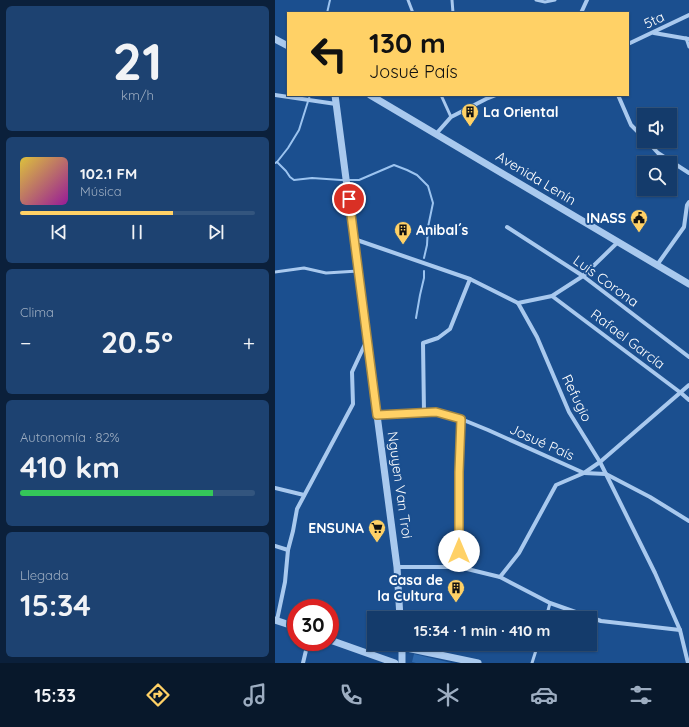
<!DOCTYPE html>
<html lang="es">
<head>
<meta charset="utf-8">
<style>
  body { margin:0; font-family:Quicksand,sans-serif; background:#1d4271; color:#f1f3f6; height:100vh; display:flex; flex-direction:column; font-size:15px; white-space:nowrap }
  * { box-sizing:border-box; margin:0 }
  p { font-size:13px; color:#9dadc1 }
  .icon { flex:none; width:22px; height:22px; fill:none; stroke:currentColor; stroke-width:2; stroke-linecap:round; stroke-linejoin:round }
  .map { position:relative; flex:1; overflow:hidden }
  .details { display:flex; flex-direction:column; gap:6px; padding:6px; background:#0b203b; width:275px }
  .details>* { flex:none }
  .banner { position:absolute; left:12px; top:12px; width:342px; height:84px; border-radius:0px; box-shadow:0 1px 3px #0004,0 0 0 1px #33557e; background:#ffd166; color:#111; overflow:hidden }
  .controls { position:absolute; left:362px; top:108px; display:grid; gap:8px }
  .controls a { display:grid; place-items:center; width:40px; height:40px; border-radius:0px; background:#143b6b; box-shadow:0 1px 3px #0004,0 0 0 1px #33557e; font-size:20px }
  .speed { position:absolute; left:12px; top:599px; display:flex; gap:8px; font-size:20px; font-weight:700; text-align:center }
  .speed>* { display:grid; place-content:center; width:52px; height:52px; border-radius:50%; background:#143b6b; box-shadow:0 1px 3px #0004,0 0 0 1px #33557e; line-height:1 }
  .speed .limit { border:6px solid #d22; background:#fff; color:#111 }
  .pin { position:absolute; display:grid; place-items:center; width:34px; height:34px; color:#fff; margin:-17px; border:2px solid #fff; border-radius:50%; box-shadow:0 1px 4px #0007 }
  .me { position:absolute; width:44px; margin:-22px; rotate:0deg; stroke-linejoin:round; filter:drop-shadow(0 0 3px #0008) }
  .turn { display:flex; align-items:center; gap:14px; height:84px; padding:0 16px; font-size:18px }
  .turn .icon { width:52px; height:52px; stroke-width:2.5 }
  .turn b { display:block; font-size:28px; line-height:34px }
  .big { font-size:30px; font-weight:700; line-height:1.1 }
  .details .card { flex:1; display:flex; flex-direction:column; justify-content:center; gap:6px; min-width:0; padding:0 14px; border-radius:6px; background:#1d4271 }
  .details .dial { align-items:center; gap:0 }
  .dial b { font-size:52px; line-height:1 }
  .song { display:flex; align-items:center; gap:12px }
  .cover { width:48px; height:48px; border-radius:6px; background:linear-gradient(135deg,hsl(50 70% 55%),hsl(300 70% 35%)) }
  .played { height:4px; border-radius:2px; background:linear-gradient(90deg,#ffd166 65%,#33557e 65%) }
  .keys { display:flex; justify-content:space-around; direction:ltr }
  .heat { display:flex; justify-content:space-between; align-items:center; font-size:22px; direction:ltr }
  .charge { height:6px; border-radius:3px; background:linear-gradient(90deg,#34c759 82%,#33557e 0) }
  .trip { position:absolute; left:92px; top:611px; width:230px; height:40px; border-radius:0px; background:#143b6b; box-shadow:0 1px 3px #0004,0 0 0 1px #33557e; font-weight:700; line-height:40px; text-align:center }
  .dock { display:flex; height:64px; justify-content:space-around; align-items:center; background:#08182b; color:#9dadc1 }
  .dock .icon { width:28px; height:28px }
  .dock .selected { color:#ffd166 }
  .dock b { font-size:18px; color:#f1f3f6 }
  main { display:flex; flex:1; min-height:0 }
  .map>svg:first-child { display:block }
</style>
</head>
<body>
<main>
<section class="details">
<div class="card dial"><b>21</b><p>km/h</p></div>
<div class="card">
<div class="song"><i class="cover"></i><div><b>102.1 FM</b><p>Música</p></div></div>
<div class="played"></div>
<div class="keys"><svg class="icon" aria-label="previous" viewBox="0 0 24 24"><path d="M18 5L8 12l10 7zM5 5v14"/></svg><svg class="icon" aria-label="pause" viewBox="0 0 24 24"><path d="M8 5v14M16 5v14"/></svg><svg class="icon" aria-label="next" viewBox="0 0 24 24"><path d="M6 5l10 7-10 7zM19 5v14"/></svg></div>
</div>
<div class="card"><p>Clima</p>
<div class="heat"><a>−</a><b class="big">20.5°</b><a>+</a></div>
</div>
<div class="card"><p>Autonomía · 82%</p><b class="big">410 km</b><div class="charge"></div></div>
<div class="card"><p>Llegada</p><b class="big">15:34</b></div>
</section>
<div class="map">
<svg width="414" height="663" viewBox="0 0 414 663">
  <rect width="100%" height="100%" fill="#1b4f8f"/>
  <polygon fill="#2e69ad" points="139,654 177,663 141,663 137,662"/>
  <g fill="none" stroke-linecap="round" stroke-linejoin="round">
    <g stroke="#9cc4f0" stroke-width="2">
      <polyline points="52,13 55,0"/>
      <polyline points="2,162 13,148 24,130 35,95"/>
      <polyline points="0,163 2,162 11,171 15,177 19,180 37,178 66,180 84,180 119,165 132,170 142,175 153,186 158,203 153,227 152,245 149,258"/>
      <polyline points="141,318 145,295 149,278 149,271"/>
    </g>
    <g stroke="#a9c9ee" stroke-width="3">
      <polyline points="133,0 138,13"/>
      <polyline points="177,0 178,13"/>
      <polyline points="261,0 270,2 280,0"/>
      <polyline points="411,38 414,47"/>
      <polyline points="166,95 176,117"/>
      <polyline points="0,272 29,268 51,273 83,271"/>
      <polyline points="271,618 275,603"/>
      <polyline points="257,663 263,644"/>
    </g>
    <g stroke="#a9c9ee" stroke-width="4">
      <polyline points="306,13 312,0"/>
      <polyline points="379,33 414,39"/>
      <polyline points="353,44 414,15"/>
      <polyline points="0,95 61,104"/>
      <polyline points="343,95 356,125 369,138"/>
      <polyline points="161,134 176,117 211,99 221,95"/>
      <polyline points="372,141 383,153 414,173"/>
      <polyline points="232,227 308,276 414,357"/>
      <polyline points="79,239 195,279 243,303 262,337 294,412 325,462 380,573 405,630 413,663"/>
      <polyline points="382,265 409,227 412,205 414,202"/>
      <polyline points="277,296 406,393 414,400"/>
      <polyline points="243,303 277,296 308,276 343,242"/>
      <polyline points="149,413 148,343 163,338 175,329 195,279"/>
      <polyline points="102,415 161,412 186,419 213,430 309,473 331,474 375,497 414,521"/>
      <polyline points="0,488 29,495"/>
      <polyline points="0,546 13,550"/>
      <polyline points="122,567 184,567 225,577 275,603 326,621 405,630"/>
      <polyline points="184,567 183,472 186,419"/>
      <polyline points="225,577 244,553 281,485 309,473 325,462 414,385"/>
      <polyline points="2,620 10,582 13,550 18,531 22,509 78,404 77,372 91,342"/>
      <polyline points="28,663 33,642"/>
    </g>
    <g stroke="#a9c9ee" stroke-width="7">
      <polyline points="0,39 13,46"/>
      <polyline points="60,95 122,567 125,618"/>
      <polyline points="95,95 414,284"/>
      <polyline points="0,620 21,627"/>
      <polyline points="55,640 120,663"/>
      <polyline points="127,647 203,663"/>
      <polyline points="127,663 127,644"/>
    </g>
  </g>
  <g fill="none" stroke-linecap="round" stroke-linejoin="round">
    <defs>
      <polyline id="route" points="74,199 102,415 161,412 186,419 184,472 184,551"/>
    </defs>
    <use href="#route" stroke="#a68842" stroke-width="10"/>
    <use href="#route" stroke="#ffd166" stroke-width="7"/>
  </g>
  <defs>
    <symbol id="building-pin" viewBox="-11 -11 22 30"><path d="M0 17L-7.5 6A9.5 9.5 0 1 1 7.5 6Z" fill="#ffd166" stroke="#1b4f8f"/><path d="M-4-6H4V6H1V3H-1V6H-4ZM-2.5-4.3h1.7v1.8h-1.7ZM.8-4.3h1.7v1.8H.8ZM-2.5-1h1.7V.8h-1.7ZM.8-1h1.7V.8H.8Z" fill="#111"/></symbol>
    <symbol id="civic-pin" viewBox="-11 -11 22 30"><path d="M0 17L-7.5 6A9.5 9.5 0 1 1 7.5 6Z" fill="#ffd166" stroke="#1b4f8f"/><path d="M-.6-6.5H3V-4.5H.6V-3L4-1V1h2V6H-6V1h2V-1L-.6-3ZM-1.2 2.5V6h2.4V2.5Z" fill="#111"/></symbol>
    <symbol id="supermarket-pin" viewBox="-11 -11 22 30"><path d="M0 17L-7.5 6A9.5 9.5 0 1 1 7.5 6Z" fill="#ffd166" stroke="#1b4f8f"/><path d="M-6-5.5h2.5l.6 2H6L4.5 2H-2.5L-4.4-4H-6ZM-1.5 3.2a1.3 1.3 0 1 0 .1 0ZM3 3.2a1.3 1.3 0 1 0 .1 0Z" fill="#111"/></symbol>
  </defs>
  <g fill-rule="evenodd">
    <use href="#building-pin" x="185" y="102" width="20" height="27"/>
    <use href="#civic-pin" x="354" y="208" width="20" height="27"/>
    <use href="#building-pin" x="118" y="220" width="20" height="27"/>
    <use href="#supermarket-pin" x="92" y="518" width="20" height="27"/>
    <use href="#building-pin" x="171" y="578" width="20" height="27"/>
  </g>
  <g text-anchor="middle" stroke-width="4" stroke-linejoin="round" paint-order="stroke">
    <g font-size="14" fill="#fff" stroke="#1b4f8f">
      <text transform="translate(379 20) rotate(-25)" y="5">5ta</text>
      <text transform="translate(261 178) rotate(31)" y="5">Avenida Lenín</text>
      <text transform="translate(331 281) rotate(36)" y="5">Luis Corona</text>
      <text transform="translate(353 339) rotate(37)" y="5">Rafael García</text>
      <text transform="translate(302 398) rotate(64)" y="5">Refugio</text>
      <text transform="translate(267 442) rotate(24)" y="5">Josué País</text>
      <text transform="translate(125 485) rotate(82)" y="5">Nguyen Van Troi</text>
    </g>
    <g font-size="14" font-weight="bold" fill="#fff" stroke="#1b4f8f" text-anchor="end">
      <text x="208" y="117" text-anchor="start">La Oriental</text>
      <text x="351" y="223">INASS</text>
      <text x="141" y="235" text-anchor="start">Anibal´s</text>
      <text x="89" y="533">ENSUNA</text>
      <text x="168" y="585">Casa de<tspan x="168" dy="16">la Cultura</tspan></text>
    </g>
  </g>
</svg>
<div class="controls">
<a><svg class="icon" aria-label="sound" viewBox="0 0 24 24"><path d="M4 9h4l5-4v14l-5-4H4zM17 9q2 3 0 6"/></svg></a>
<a><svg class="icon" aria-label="search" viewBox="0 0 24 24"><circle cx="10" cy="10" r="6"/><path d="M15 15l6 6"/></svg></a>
</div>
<div class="speed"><div class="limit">30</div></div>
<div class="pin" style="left:74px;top:199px;background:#d93025"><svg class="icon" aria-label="arrive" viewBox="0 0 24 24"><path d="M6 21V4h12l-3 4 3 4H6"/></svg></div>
<svg class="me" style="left:184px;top:551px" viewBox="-20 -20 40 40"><circle r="19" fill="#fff"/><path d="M0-13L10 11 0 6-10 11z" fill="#ffd166"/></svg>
<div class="trip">15:34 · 1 min · 410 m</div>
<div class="banner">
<div class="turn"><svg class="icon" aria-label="left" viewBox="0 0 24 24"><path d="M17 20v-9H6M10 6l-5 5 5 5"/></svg><div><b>130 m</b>Josué País</div></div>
</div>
</div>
</main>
<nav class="dock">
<b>15:33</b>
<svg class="icon selected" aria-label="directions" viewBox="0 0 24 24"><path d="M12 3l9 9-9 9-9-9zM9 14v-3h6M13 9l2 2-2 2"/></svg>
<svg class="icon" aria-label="music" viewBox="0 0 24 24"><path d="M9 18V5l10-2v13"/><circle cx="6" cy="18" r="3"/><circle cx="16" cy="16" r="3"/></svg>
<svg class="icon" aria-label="phone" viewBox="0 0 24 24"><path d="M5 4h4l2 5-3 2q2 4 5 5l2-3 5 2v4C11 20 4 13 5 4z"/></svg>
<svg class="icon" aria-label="climate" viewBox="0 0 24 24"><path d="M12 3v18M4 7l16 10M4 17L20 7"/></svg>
<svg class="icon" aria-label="car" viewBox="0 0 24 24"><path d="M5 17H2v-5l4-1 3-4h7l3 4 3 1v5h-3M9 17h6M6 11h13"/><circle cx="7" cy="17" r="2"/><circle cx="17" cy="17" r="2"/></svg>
<svg class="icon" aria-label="filters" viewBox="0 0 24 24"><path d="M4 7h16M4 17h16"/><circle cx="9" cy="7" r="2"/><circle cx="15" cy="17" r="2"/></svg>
</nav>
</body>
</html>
